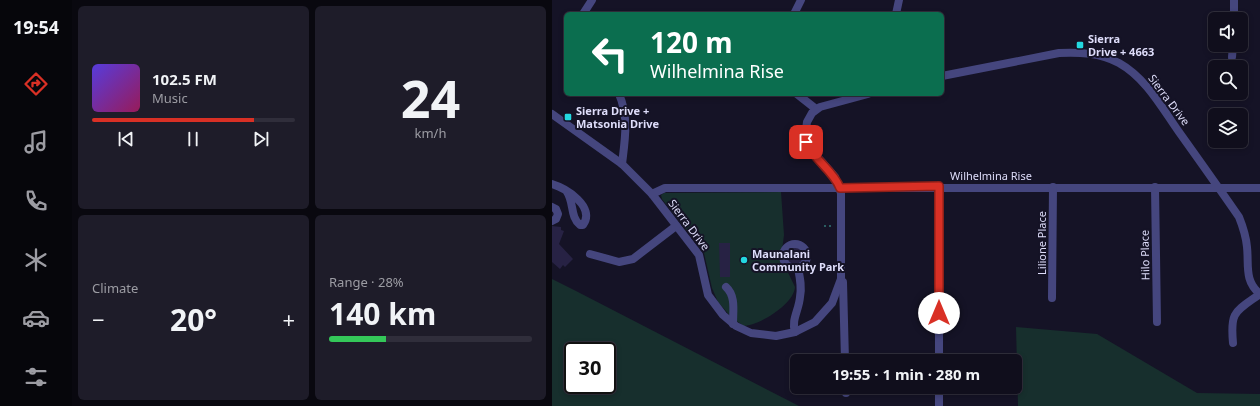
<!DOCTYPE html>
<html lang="en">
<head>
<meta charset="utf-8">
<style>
  body { margin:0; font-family:"Noto Sans",sans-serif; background:#1e1c29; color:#f1f3f6; height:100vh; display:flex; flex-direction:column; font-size:15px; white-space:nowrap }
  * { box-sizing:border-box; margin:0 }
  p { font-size:13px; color:#9c9ca3 }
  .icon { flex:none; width:22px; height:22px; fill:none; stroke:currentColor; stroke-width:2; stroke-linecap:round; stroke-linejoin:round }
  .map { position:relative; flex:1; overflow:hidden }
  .sheet { display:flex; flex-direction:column; gap:6px; padding:6px; background:#09080f; width:480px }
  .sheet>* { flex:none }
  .top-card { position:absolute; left:12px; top:12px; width:380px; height:84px; border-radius:6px; box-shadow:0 2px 6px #0003,0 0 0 1px #302e3b; background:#0b6e4f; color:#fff; overflow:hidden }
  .controls { position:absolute; left:656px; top:12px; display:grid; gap:8px }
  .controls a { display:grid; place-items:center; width:40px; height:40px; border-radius:6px; background:#100e1c; box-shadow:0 2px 6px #0003,0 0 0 1px #302e3b; font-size:20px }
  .speed { position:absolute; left:12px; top:342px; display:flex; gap:8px; font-size:20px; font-weight:700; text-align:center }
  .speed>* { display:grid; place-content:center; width:52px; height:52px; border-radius:50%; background:#100e1c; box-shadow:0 2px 6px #0003,0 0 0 1px #302e3b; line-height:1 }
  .speed .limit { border:2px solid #111; border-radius:6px; background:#fff; color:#111 }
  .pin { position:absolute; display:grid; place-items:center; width:34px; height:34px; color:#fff; margin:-17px; border-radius:8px; box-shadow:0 2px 6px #0006 }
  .me { position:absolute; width:44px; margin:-22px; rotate:0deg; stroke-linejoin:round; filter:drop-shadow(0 0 3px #0008) }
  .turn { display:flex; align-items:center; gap:14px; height:84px; padding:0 20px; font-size:18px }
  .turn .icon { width:52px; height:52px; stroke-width:2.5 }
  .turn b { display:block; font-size:28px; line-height:34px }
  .big { font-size:30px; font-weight:700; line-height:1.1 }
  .sheet .card { flex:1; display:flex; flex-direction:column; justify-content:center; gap:6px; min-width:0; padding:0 14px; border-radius:6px; background:#1e1c29 }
  .sheet .dial { align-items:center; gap:0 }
  .dial b { font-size:52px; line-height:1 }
  .song { display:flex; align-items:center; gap:12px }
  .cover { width:48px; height:48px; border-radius:6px; background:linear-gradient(135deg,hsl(250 70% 55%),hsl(330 70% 35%)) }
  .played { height:4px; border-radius:2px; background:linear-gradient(90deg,#d93025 80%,#302e3b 80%) }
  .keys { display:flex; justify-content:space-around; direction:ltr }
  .heat { display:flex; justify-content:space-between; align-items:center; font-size:22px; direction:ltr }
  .charge { height:6px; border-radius:3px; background:linear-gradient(90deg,#34c759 28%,#302e3b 0) }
  .sheet .tiles { flex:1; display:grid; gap:6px; grid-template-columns:repeat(2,1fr) }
  .trip { position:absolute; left:238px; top:354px; width:232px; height:40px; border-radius:6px; background:#100e1c; box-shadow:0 2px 6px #0003,0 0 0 1px #302e3b; font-weight:700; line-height:40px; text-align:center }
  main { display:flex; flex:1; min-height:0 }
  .menu { display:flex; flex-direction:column; width:72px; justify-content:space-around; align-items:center; background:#06060b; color:#9c9ca3 }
  .menu .icon { width:28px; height:28px }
  .menu .active { color:#d93025 }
  .menu b { font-size:18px; color:#f1f3f6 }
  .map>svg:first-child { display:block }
</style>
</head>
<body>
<main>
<nav class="menu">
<b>19:54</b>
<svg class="icon active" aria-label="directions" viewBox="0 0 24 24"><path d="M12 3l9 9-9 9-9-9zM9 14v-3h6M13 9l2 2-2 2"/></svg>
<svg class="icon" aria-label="music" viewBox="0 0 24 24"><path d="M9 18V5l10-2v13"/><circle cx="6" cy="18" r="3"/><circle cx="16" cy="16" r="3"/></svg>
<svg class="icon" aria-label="phone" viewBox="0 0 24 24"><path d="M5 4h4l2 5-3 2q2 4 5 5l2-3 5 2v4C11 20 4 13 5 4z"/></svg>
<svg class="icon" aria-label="climate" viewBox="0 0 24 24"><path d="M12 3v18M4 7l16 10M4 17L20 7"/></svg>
<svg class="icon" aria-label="car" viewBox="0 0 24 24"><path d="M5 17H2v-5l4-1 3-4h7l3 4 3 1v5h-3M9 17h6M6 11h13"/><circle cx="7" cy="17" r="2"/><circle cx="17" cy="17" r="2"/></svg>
<svg class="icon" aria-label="filters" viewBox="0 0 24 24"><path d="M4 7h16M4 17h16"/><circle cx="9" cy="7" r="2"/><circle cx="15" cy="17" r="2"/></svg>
</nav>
<section class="sheet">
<div class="tiles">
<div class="card">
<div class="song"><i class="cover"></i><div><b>102.5 FM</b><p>Music</p></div></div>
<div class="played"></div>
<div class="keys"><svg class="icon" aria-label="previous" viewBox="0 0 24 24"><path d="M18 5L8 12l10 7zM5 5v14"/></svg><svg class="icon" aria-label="pause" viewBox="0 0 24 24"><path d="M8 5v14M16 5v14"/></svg><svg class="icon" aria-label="next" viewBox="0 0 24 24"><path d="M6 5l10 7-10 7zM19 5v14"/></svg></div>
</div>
<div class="card dial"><b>24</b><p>km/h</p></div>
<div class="card"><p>Climate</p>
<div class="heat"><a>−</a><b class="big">20°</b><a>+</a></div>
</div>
<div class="card"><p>Range · 28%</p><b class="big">140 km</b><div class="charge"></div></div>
</div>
</section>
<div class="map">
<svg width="708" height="406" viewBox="0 0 708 406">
  <rect width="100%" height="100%" fill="#151326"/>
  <g fill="#172f2d" fill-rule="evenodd">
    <path d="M229,192L232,235L229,258L243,287C242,304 208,325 192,326L180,318L166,302L160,288L152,253L110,199L109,195L112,193Z"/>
    <path d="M0,279L24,291L247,406H0ZM21,351H55V385H21Z"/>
    <polygon points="464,327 545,334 645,393 708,394 708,406 466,406"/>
  </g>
  <g fill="#272244">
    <polygon points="0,226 9,227 9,230 12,231 7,244 21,259 13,267 11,265 8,269 0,262"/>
    <polygon points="167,243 178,243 178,277 168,277"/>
    <polygon points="244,245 253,250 254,257 250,264 245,263 241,266 234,262 232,255 238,246"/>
  </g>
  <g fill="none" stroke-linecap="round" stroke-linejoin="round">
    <polyline stroke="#41aa9d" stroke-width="1" stroke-dasharray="2 3" stroke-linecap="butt" points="272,226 282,226"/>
    <g stroke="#45467e" stroke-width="8">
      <polyline points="31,14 40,0"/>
      <polyline points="242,14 249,0"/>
      <polyline points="344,14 347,0"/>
      <polyline points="682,19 682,0"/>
      <polyline points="680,57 681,45"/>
      <path d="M390,76L507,53C528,52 548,53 567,63C594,78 610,108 627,132C647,160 667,188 687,217C691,227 694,236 695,247C697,265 692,281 708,294"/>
      <path d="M67,94C77,117 73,139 70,164"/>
      <polyline points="245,94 264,109"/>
      <polyline points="0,114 70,164 100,194 147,255 156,295 171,315 184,326 199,333 224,336 243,332 263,322 280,303 289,279 289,193 283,177 256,146 253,137 255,122 260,113 268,107 316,94"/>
      <path d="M0,184C14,188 44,207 31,225H28C18,217 22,202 15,192"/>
      <polyline points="387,186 387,361"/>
      <polyline points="603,187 605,322"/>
      <polyline points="100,194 113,188 708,188"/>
      <polyline points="0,207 4,209 6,214 4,219 0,221"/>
      <circle cx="243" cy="256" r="12"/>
      <polyline points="38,254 67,262 81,259 124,226"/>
      <polyline points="291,282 293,361"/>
      <path d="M174,287C184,296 181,311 181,324"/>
      <polyline points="500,298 501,187"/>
      <path d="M243,332C239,320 247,310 248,297C250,287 248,278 246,268"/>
      <path d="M681,343C678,311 683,312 708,294"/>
      <polyline points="294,387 294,393"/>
      <polyline points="387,387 387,406"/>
    </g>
  </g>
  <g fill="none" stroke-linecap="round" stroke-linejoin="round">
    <defs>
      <path id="route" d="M254,142C262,160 281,170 288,188L387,186V313"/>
    </defs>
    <use href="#route" stroke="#8d1f18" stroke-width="10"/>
    <use href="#route" stroke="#d93025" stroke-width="7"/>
  </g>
  <g fill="#23d8e0" stroke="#151326" stroke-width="1.5">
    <rect x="524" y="41" width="8" height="8" rx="2"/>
    <rect x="12" y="113" width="8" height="8" rx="2"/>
    <circle cx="192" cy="260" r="4"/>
  </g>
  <g text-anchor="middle" stroke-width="4" stroke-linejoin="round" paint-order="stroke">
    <g font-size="11" font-weight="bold" fill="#deddfa" stroke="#151326" text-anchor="start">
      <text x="536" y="43">Sierra<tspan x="536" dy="13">Drive + 4663</tspan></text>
      <text x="24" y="115">Sierra Drive +<tspan x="24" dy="13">Matsonia Drive</tspan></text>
      <text x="200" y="258">Maunalani<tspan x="200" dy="13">Community Park</tspan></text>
    </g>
    <g font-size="11" fill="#deddfa" stroke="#151326">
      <text transform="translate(617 100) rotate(53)" y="4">Sierra Drive</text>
      <text x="439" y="180">Wilhelmina Rise</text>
      <text transform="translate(137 225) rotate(53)" y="4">Sierra Drive</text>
      <text transform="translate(490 243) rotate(-90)" y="4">Lilione Place</text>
      <text transform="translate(593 255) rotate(-91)" y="4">Hilo Place</text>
    </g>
  </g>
</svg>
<div class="controls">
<a><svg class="icon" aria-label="sound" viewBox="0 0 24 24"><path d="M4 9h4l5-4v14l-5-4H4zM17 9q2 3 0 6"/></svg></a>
<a><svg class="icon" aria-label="search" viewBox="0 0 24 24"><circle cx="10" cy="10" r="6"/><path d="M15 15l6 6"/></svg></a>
<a><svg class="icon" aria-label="layers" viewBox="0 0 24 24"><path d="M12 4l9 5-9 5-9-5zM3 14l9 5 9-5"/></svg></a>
</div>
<div class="speed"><div class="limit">30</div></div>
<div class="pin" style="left:254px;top:142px;background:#d93025"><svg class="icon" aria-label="arrive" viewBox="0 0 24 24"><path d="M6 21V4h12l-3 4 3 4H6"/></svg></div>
<svg class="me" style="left:387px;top:313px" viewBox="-20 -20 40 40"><circle r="19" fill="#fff"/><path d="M0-13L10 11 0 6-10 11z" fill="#d93025"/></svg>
<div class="trip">19:55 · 1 min · 280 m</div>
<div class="top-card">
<div class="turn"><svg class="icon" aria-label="left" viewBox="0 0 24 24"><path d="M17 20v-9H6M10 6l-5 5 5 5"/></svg><div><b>120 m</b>Wilhelmina Rise</div></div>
</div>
</div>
</main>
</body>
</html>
